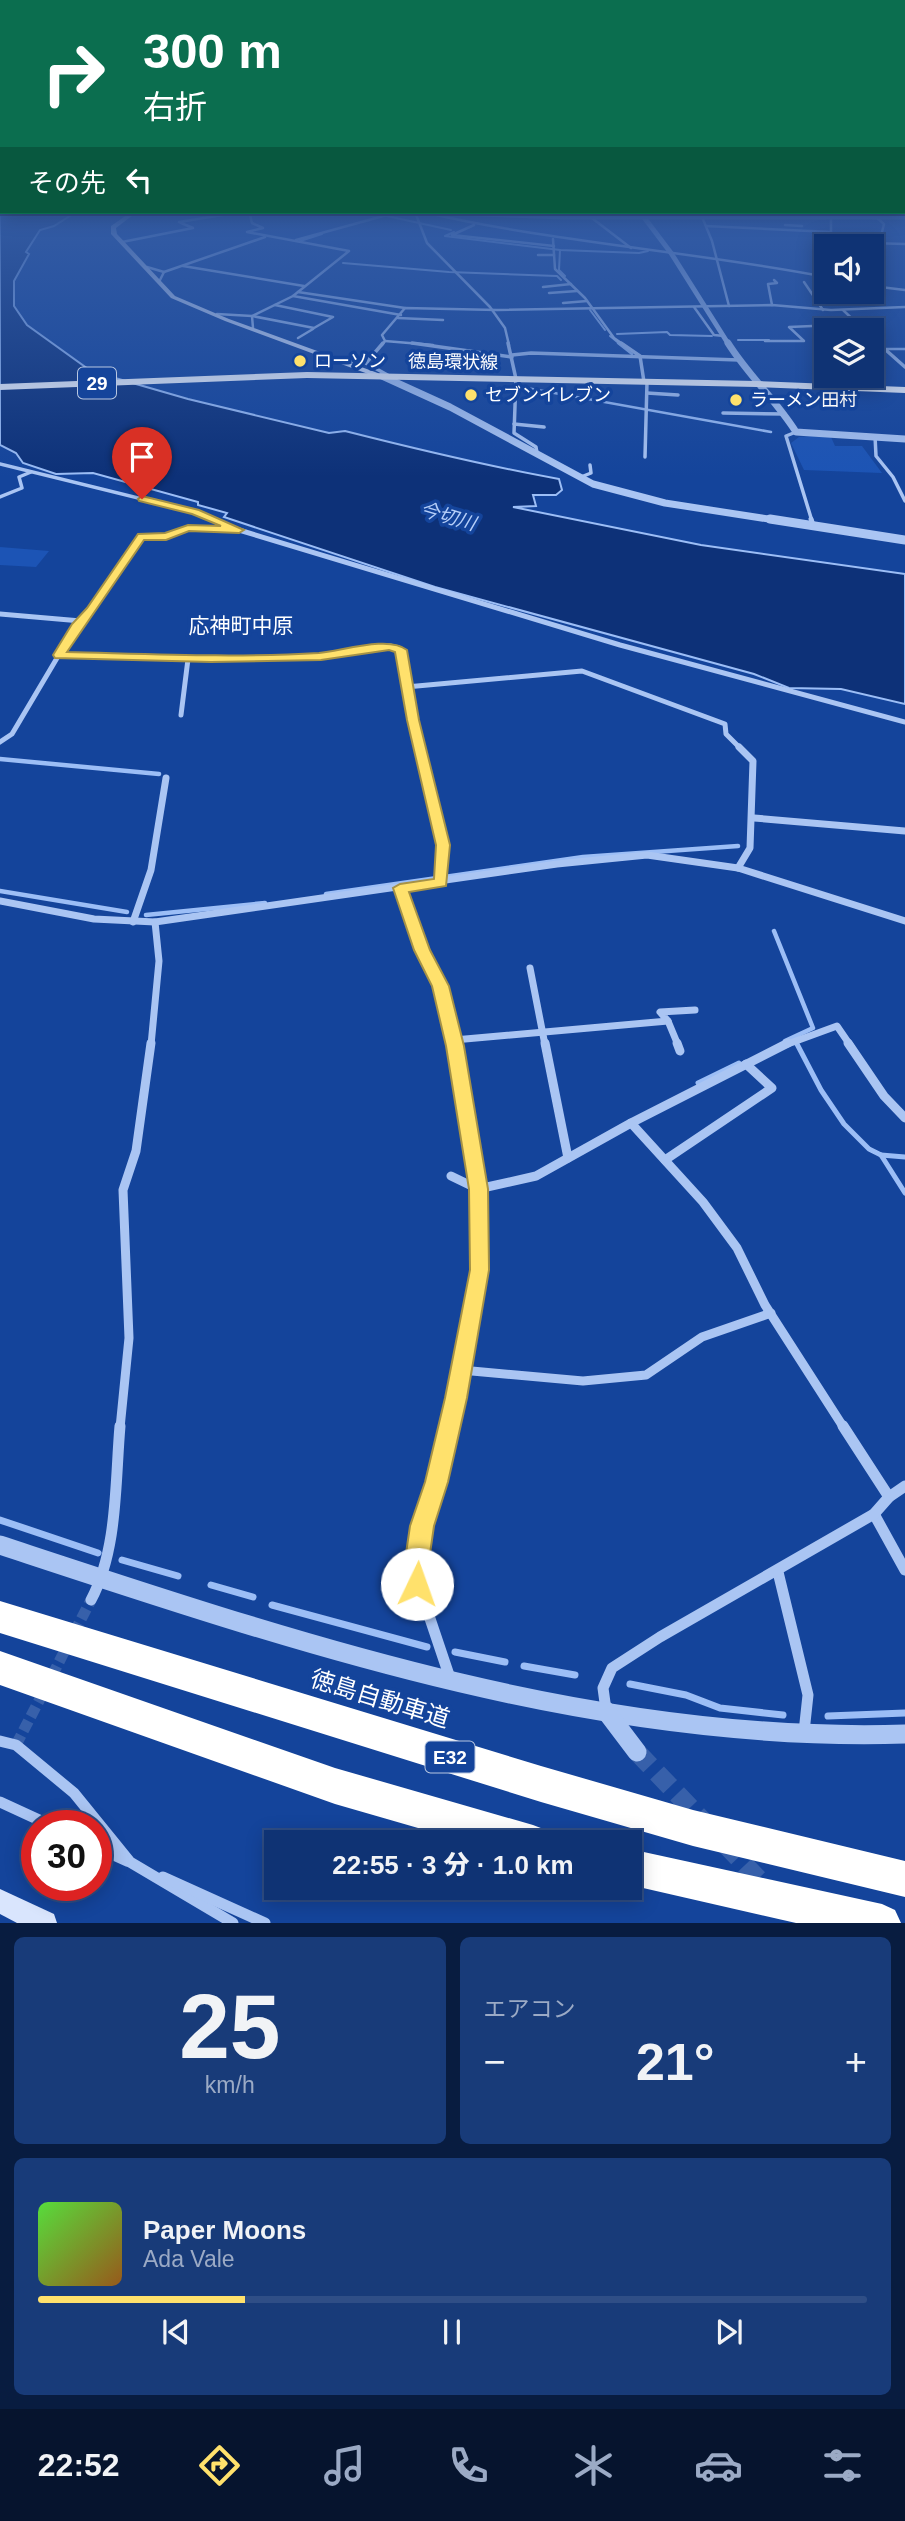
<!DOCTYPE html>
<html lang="ja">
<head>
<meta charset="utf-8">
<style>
  body { margin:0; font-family:Helvetica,"Noto Sans JP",sans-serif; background:#183b79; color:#f1f3f6; height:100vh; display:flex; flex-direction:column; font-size:26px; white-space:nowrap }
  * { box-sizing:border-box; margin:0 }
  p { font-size:23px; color:#9baac5 }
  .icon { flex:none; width:38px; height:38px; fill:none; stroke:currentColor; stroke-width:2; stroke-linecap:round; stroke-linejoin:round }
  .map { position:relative; height:1923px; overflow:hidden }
  .sheet { display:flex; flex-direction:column; gap:14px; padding:14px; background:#081c40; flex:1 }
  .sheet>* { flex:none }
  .hud { position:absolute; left:0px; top:0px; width:906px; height:214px; box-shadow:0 4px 18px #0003,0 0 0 2px #2f4e86; background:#0b6e4f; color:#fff; overflow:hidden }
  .controls { position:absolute; left:814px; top:234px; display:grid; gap:14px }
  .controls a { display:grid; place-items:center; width:70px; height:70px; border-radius:0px; background:#0f3374; box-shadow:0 4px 18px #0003,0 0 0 2px #2f4e86; font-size:35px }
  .speed { position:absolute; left:21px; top:1810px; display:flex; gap:14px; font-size:35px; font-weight:700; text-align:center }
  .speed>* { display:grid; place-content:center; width:91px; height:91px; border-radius:50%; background:#0f3374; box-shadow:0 4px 18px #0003,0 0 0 2px #2f4e86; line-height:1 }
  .speed .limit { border:10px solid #d22; background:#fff; color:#111 }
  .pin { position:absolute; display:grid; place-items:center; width:60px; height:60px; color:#fff; margin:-72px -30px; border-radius:50% 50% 50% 0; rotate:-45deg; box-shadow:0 0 7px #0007 }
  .pin .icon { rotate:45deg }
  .me { position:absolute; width:77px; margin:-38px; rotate:3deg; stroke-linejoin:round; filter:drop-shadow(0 0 5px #0008) }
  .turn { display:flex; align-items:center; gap:24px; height:147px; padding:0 28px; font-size:32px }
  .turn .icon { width:91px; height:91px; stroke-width:2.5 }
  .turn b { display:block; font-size:49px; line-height:60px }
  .then { display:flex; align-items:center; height:66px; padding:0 28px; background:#0003; gap:14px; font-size:26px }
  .big { font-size:52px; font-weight:800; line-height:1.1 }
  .sheet .widget { flex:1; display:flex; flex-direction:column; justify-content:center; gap:10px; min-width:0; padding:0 24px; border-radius:10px; background:#183b79 }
  .sheet .dial { align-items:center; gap:0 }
  .dial b { font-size:91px; line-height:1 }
  .song { display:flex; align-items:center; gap:21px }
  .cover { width:84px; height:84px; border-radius:10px; background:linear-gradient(135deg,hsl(110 70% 55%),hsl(30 70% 35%)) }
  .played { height:7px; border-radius:4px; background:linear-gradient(90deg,#ffe16c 25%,#2f4e86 25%) }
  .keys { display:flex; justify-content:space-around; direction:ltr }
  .heat { display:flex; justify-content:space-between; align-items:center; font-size:38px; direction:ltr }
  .sheet .tiles { flex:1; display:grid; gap:14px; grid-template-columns:1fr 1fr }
  .widget:last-child { grid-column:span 2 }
  .trip { position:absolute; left:264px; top:1830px; width:378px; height:70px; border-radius:0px; background:#0f3374; box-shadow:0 4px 18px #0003,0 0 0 2px #2f4e86; font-weight:800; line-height:70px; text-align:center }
  .tabs { display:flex; height:112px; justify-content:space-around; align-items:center; background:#06142e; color:#9baac5 }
  .tabs .icon { width:49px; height:49px }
  .tabs .active { color:#ffe16c }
  .tabs b { font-size:32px; color:#f1f3f6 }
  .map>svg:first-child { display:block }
</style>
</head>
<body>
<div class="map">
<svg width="905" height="1923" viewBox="0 0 905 1923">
  <rect width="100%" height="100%" fill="#14449b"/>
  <g fill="#1c54b5">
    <polygon points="811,436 831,437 835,446 862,446 882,473 804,470 791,443 799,437"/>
    <polygon points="0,547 49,551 36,567 0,565"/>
  </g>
  <path fill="#0d3178" stroke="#9cbef6" stroke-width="2" d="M0,208L2,212H76L54,226L40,230L26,252L29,254L14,281V306L27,325L91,371L188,399L329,433L345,431C416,449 487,466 559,479L562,490L556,495H533L536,506L513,507L701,545L905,574V704L841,689L789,688L754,674L435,587L224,517L227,513L198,505V502L93,473L56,474L23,463L16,453L0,445Z"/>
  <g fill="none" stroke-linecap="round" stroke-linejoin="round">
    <g stroke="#9cbef6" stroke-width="2">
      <polyline points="387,216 451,230"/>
      <polyline points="454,232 445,236 560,250 639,253 648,251"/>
      <polyline points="300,241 322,234"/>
      <polyline points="560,250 559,270 565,276"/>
      <polyline points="343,263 449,272 557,276 561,280"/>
      <polyline points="590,310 605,330"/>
      <polyline points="617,334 667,332 670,335 712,336"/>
      <polyline points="610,336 621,345"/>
      <polyline points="738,340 769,340"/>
    </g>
    <g stroke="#9cbef6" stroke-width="2.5">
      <polyline points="618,343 632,354"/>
      <polyline points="872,349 905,349"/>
      <polyline points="818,351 826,351"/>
      <polyline points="521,387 771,432"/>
    </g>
    <g stroke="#9cbef6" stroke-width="4.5">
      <polyline points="0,759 159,774"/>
      <polyline points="0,891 127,912"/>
      <polyline points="326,894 583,857 738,846"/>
      <polyline points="146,915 265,903"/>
      <polyline points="774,931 813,1028 785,1041"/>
    </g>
    <g stroke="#9cbef6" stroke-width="5">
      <polyline points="797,1044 821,1090 844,1124 869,1149 881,1155 905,1193"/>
      <polyline points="698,1083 739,1063"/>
      <polyline points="881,1155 905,1157"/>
    </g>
    <g stroke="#9cbef6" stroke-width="7">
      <polyline points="0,1520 98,1553"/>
      <polyline points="122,1560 178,1576"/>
      <polyline points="211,1585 253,1597"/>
      <polyline points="272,1605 427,1647"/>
      <polyline points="455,1652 505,1662"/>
      <polyline points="524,1666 575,1675"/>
      <polyline points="630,1684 686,1695 720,1708 783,1715"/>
      <polyline points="828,1716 905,1713"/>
    </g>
    <g stroke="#3760aa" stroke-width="11" stroke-dasharray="11 5" stroke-linecap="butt">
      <polyline points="74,1633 91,1600"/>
      <polyline points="52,1676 67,1646"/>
      <polyline points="16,1745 43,1693"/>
    </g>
    <g stroke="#3760aa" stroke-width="19" stroke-dasharray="19 10" stroke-linecap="butt">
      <polyline points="637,1752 703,1821"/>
      <polyline points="725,1844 766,1887"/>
    </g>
    <g stroke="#aac5f3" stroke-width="2.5">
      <polyline points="415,212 427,243 490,307 505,328 509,345"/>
      <path d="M423,212C556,243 692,251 826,277"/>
      <polyline points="584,212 631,248"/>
      <polyline points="700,212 712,241 729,306"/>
      <polyline points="248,214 262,212"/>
      <polyline points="831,217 831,240 834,242 905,244"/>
      <polyline points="876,217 884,224 882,232"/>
      <polyline points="474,225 452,235 554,246"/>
      <polyline points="785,225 802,226"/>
      <polyline points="706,226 831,232"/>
      <polyline points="553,239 555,269 585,298 614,338 624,345"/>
      <polyline points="296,240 398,212"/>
      <polyline points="122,242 193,228 179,222 241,212 250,215 252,223 263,228 247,232 349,251 293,296 252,316 253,328"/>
      <polyline points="538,255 554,255"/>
      <polyline points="183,266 304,286"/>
      <polyline points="147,267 164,272"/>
      <polyline points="159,282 164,272 265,237"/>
      <polyline points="804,282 823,310"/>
      <polyline points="872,286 905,290"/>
      <polyline points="543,287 571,284"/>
      <polyline points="298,292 405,308"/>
      <polyline points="549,293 577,291"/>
      <polyline points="293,296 401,315"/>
      <polyline points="563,303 587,301"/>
      <polyline points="772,305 768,284 777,283 774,280"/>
      <polyline points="694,307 714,335 724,336"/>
      <polyline points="843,310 865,331"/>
      <polyline points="217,314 252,316 314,328 333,317 275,305"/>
      <polyline points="398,318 443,320"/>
      <polyline points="298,338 313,329"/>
      <polyline points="872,338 880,345"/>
      <polyline points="385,341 433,345"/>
      <polyline points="765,341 804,341 789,327 859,324"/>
      <polyline points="382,345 385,341 382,335 405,308 497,310 772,305 831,310 905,307"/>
    </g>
    <g stroke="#aac5f3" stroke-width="3.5">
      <polyline points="412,343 512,357"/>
      <polyline points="508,343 516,379 514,433 536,447 537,453"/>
      <polyline points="621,343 640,356 644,382"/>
      <polyline points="878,343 905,367"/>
      <polyline points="512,355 531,353 739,360"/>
      <polyline points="339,360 366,363 383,343"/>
      <polyline points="366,363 391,377"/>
      <polyline points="647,393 678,395"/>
      <polyline points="723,413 785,414"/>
      <polyline points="514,424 544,427"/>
      <polyline points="796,432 786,436 812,521"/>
      <polyline points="875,436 876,456 893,477 905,501"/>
      <polyline points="645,457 647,382"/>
      <polyline points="0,464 195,512 217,521"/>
      <polyline points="581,477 591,473 590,465"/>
      <polyline points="0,497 22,488 19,477 31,472"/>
    </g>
    <g stroke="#aac5f3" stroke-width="5">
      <polyline points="212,519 239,530 620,645 905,722"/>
      <polyline points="811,519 813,525"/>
      <polyline points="0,614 81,621"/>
      <polyline points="59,655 211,659 321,656 390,646 399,648 420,749"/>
      <polyline points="406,687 582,671 725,724 726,734 741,749"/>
      <polyline points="181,715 188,659"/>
      <polyline points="0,742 12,734 76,626 92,610 141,536 166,537 188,528 234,530"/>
    </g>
    <g stroke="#aac5f3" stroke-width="7">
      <polyline points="420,747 441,830 441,882"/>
      <polyline points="754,818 905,831"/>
      <polyline points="738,868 750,848 753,761 739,747"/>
      <polyline points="400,888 422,950 440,986 455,1045"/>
      <polyline points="0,901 94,919 155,922 557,864 647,855 738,868 905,921"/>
      <polyline points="133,922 151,870 166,778"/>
      <polyline points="530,968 545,1045"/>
      <polyline points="668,1021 660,1012 695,1010"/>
      <polyline points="454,1040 668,1021 678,1045"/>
      <polyline points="151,1045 159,961 155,922"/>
      <polyline points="785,1045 837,1026 850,1045"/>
    </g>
    <g stroke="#aac5f3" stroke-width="9">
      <polyline points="545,1043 568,1158"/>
      <polyline points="677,1043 680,1051"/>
      <polyline points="848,1043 884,1096 905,1118"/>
      <polyline points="631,1123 788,1043"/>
      <polyline points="665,1160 772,1088 746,1064"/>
      <polyline points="451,1176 478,1189 536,1176 631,1123 703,1202 737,1248 765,1305 844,1428"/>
      <polyline points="461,1370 583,1381 646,1375 702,1337 771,1313"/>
      <polyline points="120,1428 129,1338 123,1190 136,1151 151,1043"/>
      <polyline points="449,1428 479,1270 478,1189 454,1043"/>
    </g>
    <g stroke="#aac5f3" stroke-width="11">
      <polyline points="450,1426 437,1482 422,1526 415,1574 450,1678"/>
      <polyline points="843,1426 889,1497"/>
      <polyline points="874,1514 905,1570"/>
      <polyline points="778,1572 808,1695 804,1732"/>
      <path d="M91,1600C118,1549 115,1483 120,1426"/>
      <polyline points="606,1710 603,1688 612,1668 660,1637 874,1514 889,1497 905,1486"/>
      <polyline points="0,1741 16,1745 74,1793 130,1862 233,1923"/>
      <polyline points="0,1802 50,1825"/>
      <polyline points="96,1847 127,1861"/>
      <polyline points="163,1877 265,1923"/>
    </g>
    <g stroke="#aac5f3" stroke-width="5">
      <polyline points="427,212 565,217 905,217"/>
      <polyline points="640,212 671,253 729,345"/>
      <polyline points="132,213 149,212"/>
    </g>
    <g stroke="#aac5f3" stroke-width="7">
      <path d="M728,343C748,375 776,400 796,432L905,439"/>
      <polyline points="382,376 450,407 593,484 665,503 781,521"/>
    </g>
    <polyline stroke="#aac5f3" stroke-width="9" points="770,519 905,540"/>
    <g stroke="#aac5f3" stroke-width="19">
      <path d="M0,1545C292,1641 593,1744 905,1734"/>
      <polyline points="606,1711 637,1752"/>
    </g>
    <g fill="#d9e5fd" fill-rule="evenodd">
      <polygon points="131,212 137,212 116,228 117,234 175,296 229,319 386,376 379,378 225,321 171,298 111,234 111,226"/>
      <polygon points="0,1889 54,1914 57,1923 17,1923 0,1914"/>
    </g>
    <polygon fill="#f6f9ff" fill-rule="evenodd" points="307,372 757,381 905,387 905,393 757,387 307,378 0,390 0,384"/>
    <g fill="#fff" fill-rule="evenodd">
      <polygon points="0,1601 541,1766 693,1810 905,1861 905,1897 693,1846 541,1802 0,1633"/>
      <polygon points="0,1651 335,1768 533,1825 546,1830 551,1843 470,1843 335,1804 0,1685"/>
      <polygon points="630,1849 882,1904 895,1910 901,1923 796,1923 630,1885"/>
    </g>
  </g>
  <linearGradient id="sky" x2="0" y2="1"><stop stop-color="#0b2555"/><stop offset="0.44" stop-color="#345ca4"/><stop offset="1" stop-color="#345ca4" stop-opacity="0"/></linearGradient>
  <rect width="905" height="477" fill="url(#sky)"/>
  <path fill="#ffe16c" stroke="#a69246" stroke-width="2" d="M142,496L199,510L244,530L239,533L189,531L166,540H144L67,652C151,654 235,658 319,653C342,651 389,635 407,650L419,720L450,845L446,886L409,892L430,950L449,986L464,1046L488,1189L489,1270L467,1398L448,1482L434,1526L427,1574L429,1584L425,1592L417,1596L408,1592L403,1574L410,1526L425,1482L445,1398L470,1270L469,1189L446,1046L432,986L414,950L393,888L400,884L434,879L436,845L407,720L395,652L389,650L321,660L211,662L55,658L53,655L72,624L87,608L138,534L165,533L188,525L221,526L192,514L139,501L138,499Z"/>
  <g fill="#ffe16c" stroke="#14449b" stroke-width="2.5">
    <circle cx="300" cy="361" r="7"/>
    <circle cx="471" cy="395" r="7"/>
    <circle cx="736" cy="400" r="7"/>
  </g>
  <g text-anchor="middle" stroke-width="7" stroke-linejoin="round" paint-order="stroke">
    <g font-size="18" fill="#fff" stroke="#14449b" text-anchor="start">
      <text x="314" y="367">ローソン</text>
      <text x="485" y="401">セブンイレブン</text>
      <text x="750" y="406">ラーメン田村</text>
    </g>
    <g font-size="18" fill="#fff" stroke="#14449b">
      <text transform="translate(453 362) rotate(1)" y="6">徳島環状線</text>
    </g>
    <g fill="#14449b" stroke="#b8c7e1" stroke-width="2">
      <rect x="78" y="367.5" width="38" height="31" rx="5"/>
      <rect x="425.5" y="1741.5" width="49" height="31" rx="5"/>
    </g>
    <g font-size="19" font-weight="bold" fill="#fff">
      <text x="97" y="390">29</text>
      <text x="450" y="1764">E32</text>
    </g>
    <g font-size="19" font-style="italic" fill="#b6cff9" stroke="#14449b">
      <text transform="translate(448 516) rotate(16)" y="7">今切川</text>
    </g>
    <g font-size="21" fill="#fff" stroke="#14449b">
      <text x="241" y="633">応神町中原</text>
    </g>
    <g font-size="24" fill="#fff" stroke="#14449b">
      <text transform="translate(380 1699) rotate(17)" y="8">徳島自動車道</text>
    </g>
  </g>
</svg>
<div class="controls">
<a><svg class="icon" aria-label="sound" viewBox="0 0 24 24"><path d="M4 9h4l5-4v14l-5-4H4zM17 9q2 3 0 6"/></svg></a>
<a><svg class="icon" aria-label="layers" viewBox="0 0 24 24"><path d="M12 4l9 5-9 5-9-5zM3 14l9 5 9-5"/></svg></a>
</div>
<div class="speed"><div class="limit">30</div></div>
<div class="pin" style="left:142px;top:499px;background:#d93025"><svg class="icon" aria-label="arrive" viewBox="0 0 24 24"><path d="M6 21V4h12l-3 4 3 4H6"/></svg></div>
<svg class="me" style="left:417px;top:1584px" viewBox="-20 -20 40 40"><circle r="19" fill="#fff"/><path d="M0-13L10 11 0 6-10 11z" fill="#ffe16c"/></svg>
<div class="trip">22:55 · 3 分 · 1.0 km</div>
<div class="hud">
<div class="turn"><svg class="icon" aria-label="right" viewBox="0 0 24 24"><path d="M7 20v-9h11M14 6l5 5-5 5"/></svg><div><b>300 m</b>右折</div></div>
<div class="then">その先<svg class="icon" aria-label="left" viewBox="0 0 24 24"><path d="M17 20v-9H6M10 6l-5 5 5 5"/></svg></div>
</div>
</div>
<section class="sheet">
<div class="tiles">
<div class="widget dial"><b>25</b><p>km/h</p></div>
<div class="widget"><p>エアコン</p>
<div class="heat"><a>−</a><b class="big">21°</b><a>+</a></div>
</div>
<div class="widget">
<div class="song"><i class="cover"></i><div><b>Paper Moons</b><p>Ada Vale</p></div></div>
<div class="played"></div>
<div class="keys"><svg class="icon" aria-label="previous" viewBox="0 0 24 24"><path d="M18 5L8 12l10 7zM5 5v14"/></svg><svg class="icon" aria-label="pause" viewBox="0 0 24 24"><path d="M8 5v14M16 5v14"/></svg><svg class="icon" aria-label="next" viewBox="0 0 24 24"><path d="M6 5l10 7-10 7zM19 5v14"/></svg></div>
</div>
</div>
</section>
<nav class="tabs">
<b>22:52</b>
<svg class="icon active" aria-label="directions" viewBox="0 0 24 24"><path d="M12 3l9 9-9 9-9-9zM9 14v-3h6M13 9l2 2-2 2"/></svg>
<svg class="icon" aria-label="music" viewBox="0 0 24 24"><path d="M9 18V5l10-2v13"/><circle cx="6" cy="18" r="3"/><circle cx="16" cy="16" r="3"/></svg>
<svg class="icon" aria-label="phone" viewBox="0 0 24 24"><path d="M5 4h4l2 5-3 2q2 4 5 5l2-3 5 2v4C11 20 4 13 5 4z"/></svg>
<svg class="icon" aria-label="climate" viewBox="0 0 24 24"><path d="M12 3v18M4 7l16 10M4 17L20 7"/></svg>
<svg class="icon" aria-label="car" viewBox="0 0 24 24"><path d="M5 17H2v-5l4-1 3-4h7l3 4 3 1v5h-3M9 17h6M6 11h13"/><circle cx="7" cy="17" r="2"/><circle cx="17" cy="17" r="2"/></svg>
<svg class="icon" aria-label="filters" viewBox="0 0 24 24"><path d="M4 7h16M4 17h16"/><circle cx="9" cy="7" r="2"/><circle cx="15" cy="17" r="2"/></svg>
</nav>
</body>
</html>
